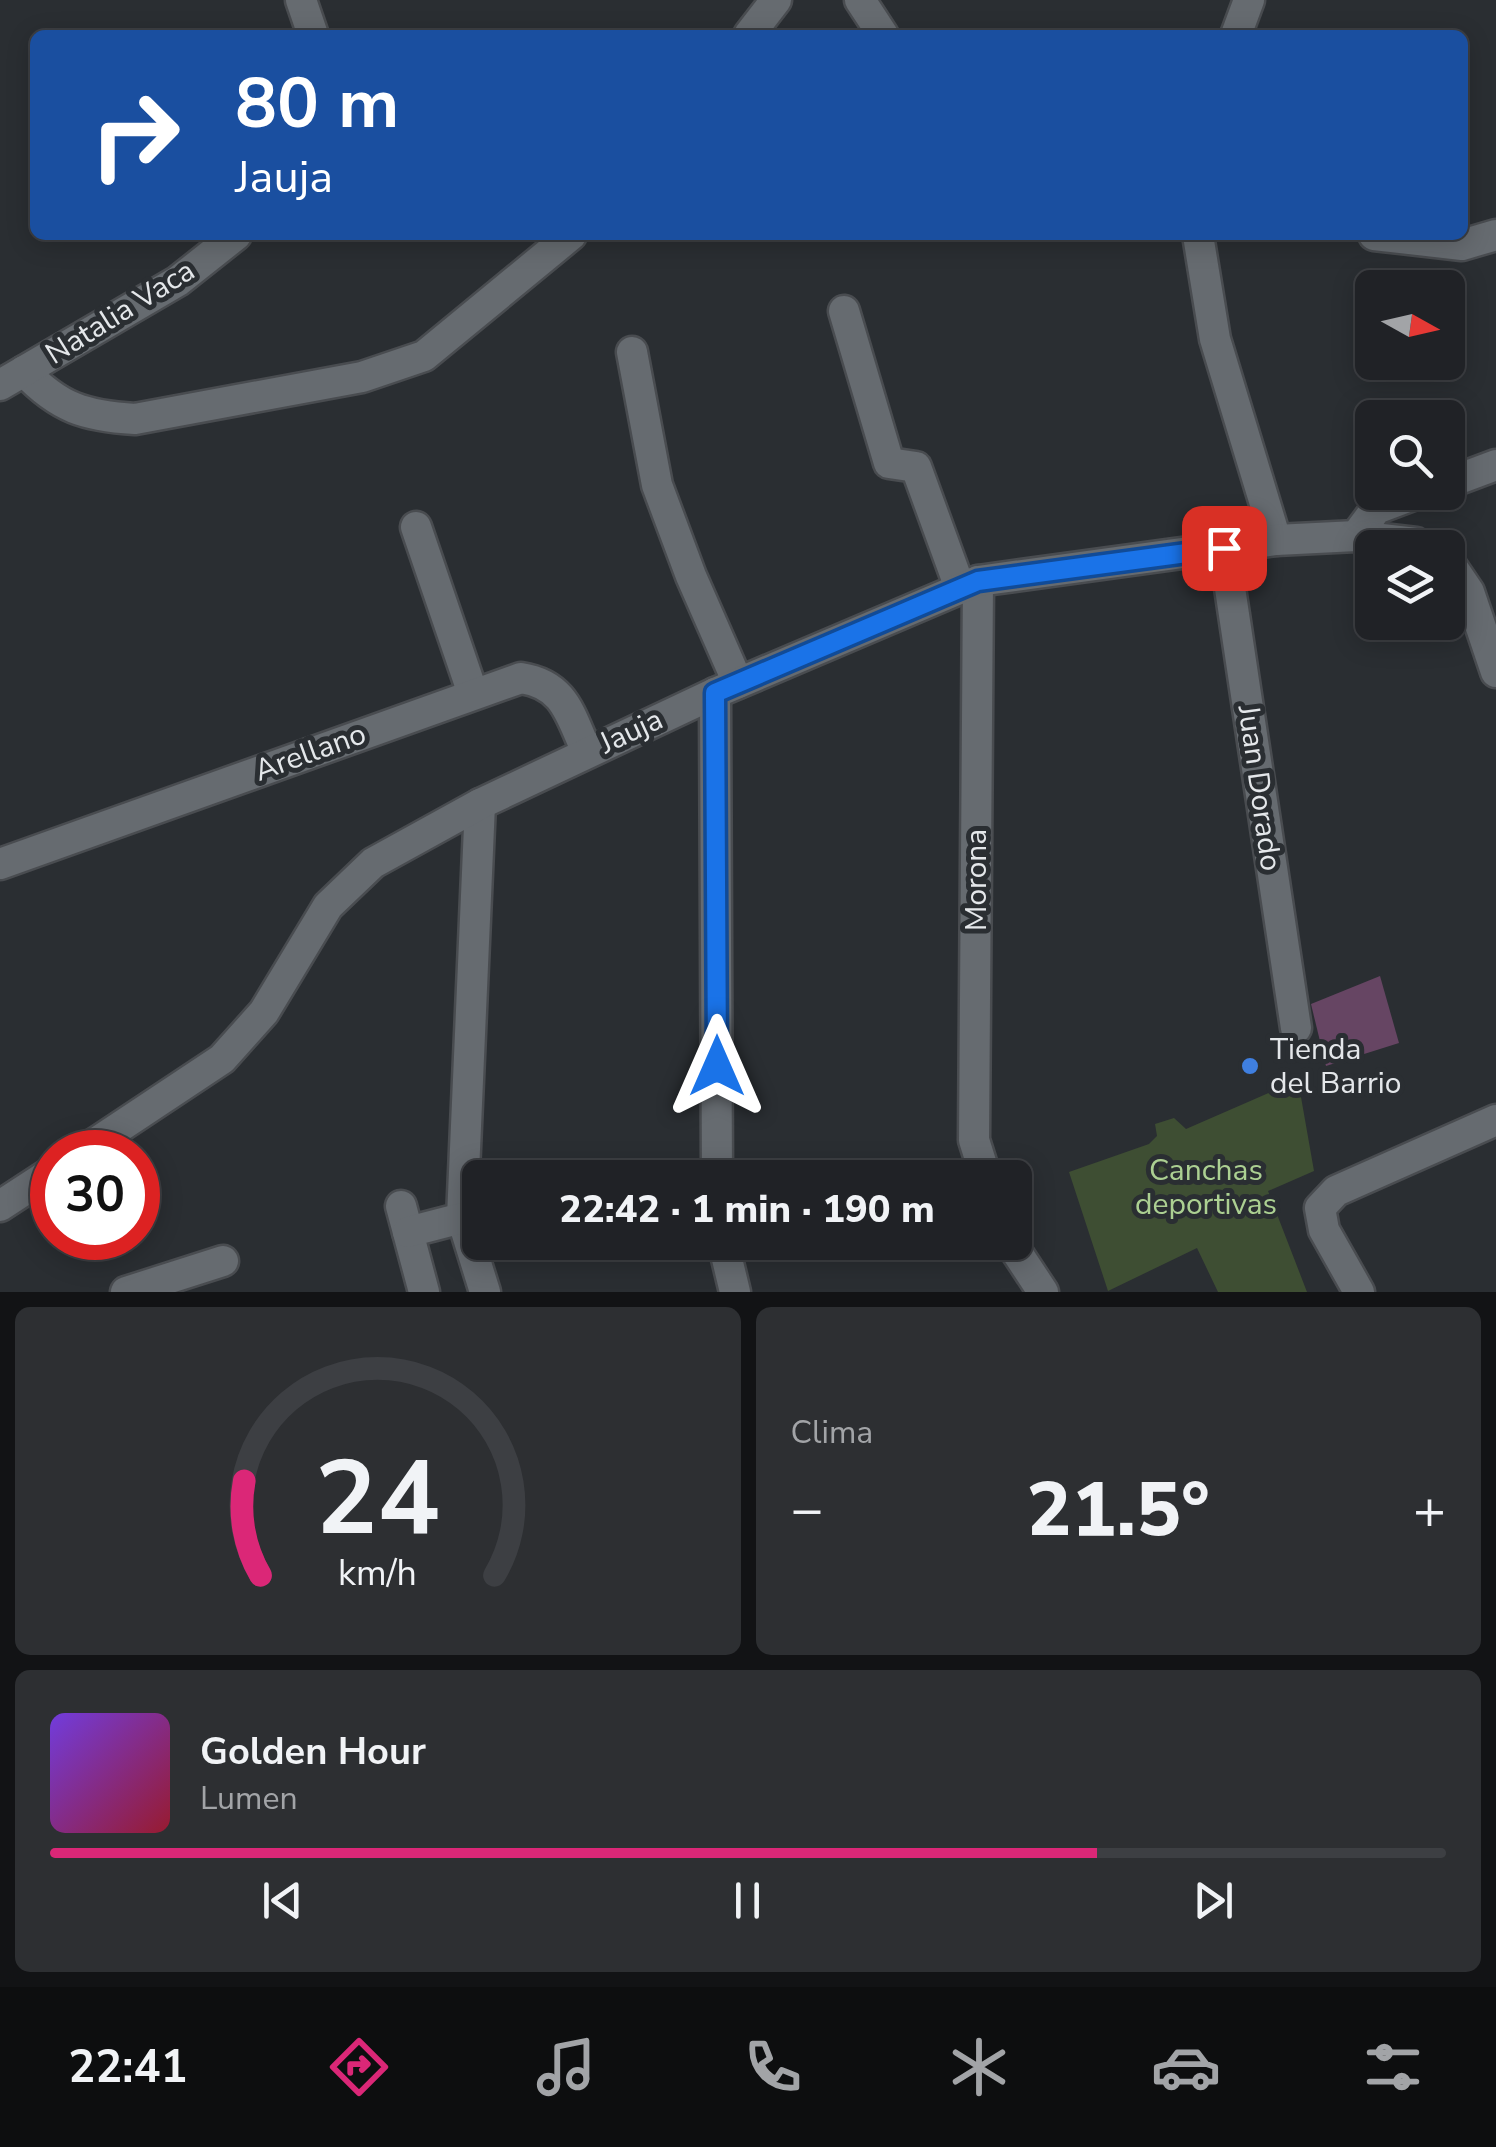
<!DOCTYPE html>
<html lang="es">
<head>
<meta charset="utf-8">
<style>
  body { margin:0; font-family:"Nunito Sans",sans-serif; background:#2d2f32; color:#f1f3f6; height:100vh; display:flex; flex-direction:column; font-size:38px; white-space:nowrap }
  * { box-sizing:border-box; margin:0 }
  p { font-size:32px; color:#a2a4a7 }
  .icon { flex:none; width:55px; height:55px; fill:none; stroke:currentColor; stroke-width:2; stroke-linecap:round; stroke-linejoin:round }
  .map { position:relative; height:1292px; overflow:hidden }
  .drawer { display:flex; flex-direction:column; gap:15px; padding:15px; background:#121315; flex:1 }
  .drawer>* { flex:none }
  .banner { position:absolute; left:30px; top:30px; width:1438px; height:210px; border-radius:15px; box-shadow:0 5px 25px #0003,0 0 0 2px #3d3f43; background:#1a4fa0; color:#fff; overflow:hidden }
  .needle { width:65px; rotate:98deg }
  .buttons { position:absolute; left:1355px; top:270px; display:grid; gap:20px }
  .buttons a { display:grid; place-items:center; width:110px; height:110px; border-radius:15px; background:#202226; box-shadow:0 5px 25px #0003,0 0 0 2px #3d3f43; font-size:50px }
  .speed { position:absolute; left:30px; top:1130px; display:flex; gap:20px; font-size:50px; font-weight:700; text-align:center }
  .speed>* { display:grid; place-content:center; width:130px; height:130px; border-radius:50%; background:#202226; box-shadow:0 5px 25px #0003,0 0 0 2px #3d3f43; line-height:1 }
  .speed .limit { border:15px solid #d22; background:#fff; color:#111 }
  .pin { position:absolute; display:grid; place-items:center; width:85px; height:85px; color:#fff; margin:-42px; border-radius:20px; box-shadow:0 5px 15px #0006 }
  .me { position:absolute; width:110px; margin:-55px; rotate:0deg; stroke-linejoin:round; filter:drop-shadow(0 0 8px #0008) }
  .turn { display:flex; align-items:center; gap:35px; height:210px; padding:0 40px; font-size:45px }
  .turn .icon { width:130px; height:130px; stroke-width:2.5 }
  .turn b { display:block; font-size:70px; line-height:85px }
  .big { font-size:75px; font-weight:800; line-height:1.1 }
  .drawer .tile { flex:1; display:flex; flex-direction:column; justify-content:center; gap:15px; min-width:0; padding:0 35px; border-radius:15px; background:#2d2f32 }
  .drawer .dial { align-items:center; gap:0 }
  .dial svg { height:260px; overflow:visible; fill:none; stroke:#3d3f43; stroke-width:7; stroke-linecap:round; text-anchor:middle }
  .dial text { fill:#f1f3f6; stroke:none }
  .song { display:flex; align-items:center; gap:30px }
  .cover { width:120px; height:120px; border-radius:15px; background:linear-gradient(135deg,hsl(260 70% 55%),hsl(350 70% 35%)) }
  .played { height:10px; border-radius:5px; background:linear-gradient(90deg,#db2777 75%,#3d3f43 75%) }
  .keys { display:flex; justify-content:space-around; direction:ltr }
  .heat { display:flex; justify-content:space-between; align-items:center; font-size:55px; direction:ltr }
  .drawer .tiles { flex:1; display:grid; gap:15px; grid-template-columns:1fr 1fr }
  .tile:last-child { grid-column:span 2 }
  .trip { position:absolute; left:462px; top:1160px; width:570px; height:100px; border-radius:15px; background:#202226; box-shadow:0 5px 25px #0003,0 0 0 2px #3d3f43; font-weight:800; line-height:100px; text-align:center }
  .tab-bar { display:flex; height:160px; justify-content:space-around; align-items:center; background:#0d0e0f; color:#a2a4a7 }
  .tab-bar .icon { width:70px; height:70px }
  .tab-bar .current { color:#db2777 }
  .tab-bar b { font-size:45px; color:#f1f3f6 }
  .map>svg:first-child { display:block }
</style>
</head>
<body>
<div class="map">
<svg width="1496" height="1292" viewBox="0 0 1496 1292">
  <rect width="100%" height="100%" fill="#2a2e32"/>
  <polygon fill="#3e4e33" points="1298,1080 1314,1171 1268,1191 1307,1292 1218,1292 1197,1248 1108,1291 1069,1172 1149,1144 1157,1136 1155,1124 1174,1118 1186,1129"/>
  <polygon fill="#664563" points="1380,976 1399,1043 1326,1066 1311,1004"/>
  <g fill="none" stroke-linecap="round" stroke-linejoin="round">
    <defs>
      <g id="minor">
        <polyline points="301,0 313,35"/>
        <polyline points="860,0 883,35"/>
        <polyline points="749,35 776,0"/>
        <polyline points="1236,35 1249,0"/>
        <polyline points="1198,235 1215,339 1276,540"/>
        <polyline points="1374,235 1462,245 1496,235"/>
        <polyline points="844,311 889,463 916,467 960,588"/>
        <polyline points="632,352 657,485 691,576 738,683"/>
        <path d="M24,371C59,408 85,416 135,419L362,377L424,356L571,235"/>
        <polyline points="0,385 178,281 236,235"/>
        <polyline points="1448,483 1496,465"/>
        <polyline points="416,527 473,694"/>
        <polyline points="1356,536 1376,509 1421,492"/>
        <polyline points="1224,548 1296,1028"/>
        <polyline points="1448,561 1469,592 1496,672"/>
        <polyline points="978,581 974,1140 986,1178"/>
        <polyline points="715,693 717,1178"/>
        <polyline points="480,804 462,1218 485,1292"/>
        <path d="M0,864L521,678C566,685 570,716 587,752"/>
        <polyline points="82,1152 222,1059 264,1012 328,906 373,863 480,804 715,693 978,581 1276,540 1356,536 1416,543 1423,548"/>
        <polyline points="0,1206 52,1172"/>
        <polyline points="401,1206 424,1292"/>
        <polyline points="408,1232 462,1218"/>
        <polyline points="723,1242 735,1292"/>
        <polyline points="1010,1242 1043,1292"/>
        <polyline points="126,1292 223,1261"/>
        <polyline points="1359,1292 1324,1230 1320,1208 1336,1191 1496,1120"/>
      </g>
    </defs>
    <use href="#minor" stroke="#494c50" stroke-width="35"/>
    <use href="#minor" stroke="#666b70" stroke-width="30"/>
  </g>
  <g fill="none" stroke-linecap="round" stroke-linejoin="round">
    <defs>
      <polyline id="route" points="717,1066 715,693 978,581 1224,548"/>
    </defs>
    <use href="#route" stroke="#114b97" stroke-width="25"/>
    <use href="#route" stroke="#1a73e8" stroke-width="18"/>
  </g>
  <circle fill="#3f7fe0" stroke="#2a2e32" stroke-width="4" cx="1250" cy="1066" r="10"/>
  <g text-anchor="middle" stroke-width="10" stroke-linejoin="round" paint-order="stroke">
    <g font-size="30" fill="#e4e7ea" stroke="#2a2e32">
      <text transform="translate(120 312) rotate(-32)" y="10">Natalia Vaca</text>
      <text transform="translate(631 731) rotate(-25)" y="10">Jauja</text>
      <text transform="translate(310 752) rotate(-20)" y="10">Arellano</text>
      <text transform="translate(1260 788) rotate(82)" y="10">Juan Dorado</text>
      <text transform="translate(976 880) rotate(-90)" y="10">Morona</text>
    </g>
    <g font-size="30" fill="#e4e7ea" stroke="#2a2e32" text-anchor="start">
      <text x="1270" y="1059">Tienda<tspan x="1270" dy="34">del Barrio</tspan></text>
    </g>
    <g font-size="30" fill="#acd092" stroke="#2a2e32">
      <text x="1206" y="1180">Canchas<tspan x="1206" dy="34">deportivas</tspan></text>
    </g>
  </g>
</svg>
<div class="buttons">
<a><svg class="needle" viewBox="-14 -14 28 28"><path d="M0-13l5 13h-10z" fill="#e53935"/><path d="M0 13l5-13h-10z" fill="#a2a4a7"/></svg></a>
<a><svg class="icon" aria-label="search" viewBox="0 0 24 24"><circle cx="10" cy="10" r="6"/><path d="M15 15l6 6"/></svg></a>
<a><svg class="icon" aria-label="layers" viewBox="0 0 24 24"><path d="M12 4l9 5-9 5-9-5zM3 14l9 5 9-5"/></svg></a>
</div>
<div class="speed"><div class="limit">30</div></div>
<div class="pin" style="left:1224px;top:548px;background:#d93025"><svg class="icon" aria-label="arrive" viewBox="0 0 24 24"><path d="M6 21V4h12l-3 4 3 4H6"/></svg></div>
<svg class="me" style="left:717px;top:1066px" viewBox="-20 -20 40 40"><path d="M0-17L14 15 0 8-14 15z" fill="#1a73e8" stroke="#fff" stroke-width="4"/></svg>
<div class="trip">22:42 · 1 min · 190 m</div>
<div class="banner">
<div class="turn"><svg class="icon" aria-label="right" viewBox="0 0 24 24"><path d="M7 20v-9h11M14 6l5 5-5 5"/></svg><div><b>80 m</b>Jauja</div></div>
</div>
</div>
<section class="drawer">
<div class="tiles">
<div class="tile dial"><svg viewBox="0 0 100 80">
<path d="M14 69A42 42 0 1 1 86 69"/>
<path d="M14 69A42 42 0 0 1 9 40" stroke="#db2777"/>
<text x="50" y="56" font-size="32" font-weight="700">24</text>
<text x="50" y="72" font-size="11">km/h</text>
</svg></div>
<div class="tile"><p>Clima</p>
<div class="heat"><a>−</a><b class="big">21.5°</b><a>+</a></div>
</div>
<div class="tile">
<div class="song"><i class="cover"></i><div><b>Golden Hour</b><p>Lumen</p></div></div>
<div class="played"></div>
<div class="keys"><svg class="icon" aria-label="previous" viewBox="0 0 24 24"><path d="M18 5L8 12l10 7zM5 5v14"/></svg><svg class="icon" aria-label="pause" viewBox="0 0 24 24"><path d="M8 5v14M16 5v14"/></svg><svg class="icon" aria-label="next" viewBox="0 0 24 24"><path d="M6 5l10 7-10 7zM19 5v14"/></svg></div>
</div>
</div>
</section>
<nav class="tab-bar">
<b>22:41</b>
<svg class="icon current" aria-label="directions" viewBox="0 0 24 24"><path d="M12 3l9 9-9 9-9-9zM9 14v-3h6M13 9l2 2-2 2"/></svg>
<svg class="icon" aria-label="music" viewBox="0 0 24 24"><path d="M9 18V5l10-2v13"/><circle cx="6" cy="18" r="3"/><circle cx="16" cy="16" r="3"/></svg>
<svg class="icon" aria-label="phone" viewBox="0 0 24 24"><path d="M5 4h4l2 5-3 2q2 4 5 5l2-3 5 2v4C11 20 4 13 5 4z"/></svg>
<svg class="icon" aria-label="climate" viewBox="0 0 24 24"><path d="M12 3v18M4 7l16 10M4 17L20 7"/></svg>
<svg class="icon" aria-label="car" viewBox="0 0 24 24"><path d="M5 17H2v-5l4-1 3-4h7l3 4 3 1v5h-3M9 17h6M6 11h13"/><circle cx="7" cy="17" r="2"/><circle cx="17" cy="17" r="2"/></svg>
<svg class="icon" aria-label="filters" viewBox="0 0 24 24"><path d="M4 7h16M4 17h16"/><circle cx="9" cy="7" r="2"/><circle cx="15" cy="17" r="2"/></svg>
</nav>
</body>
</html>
